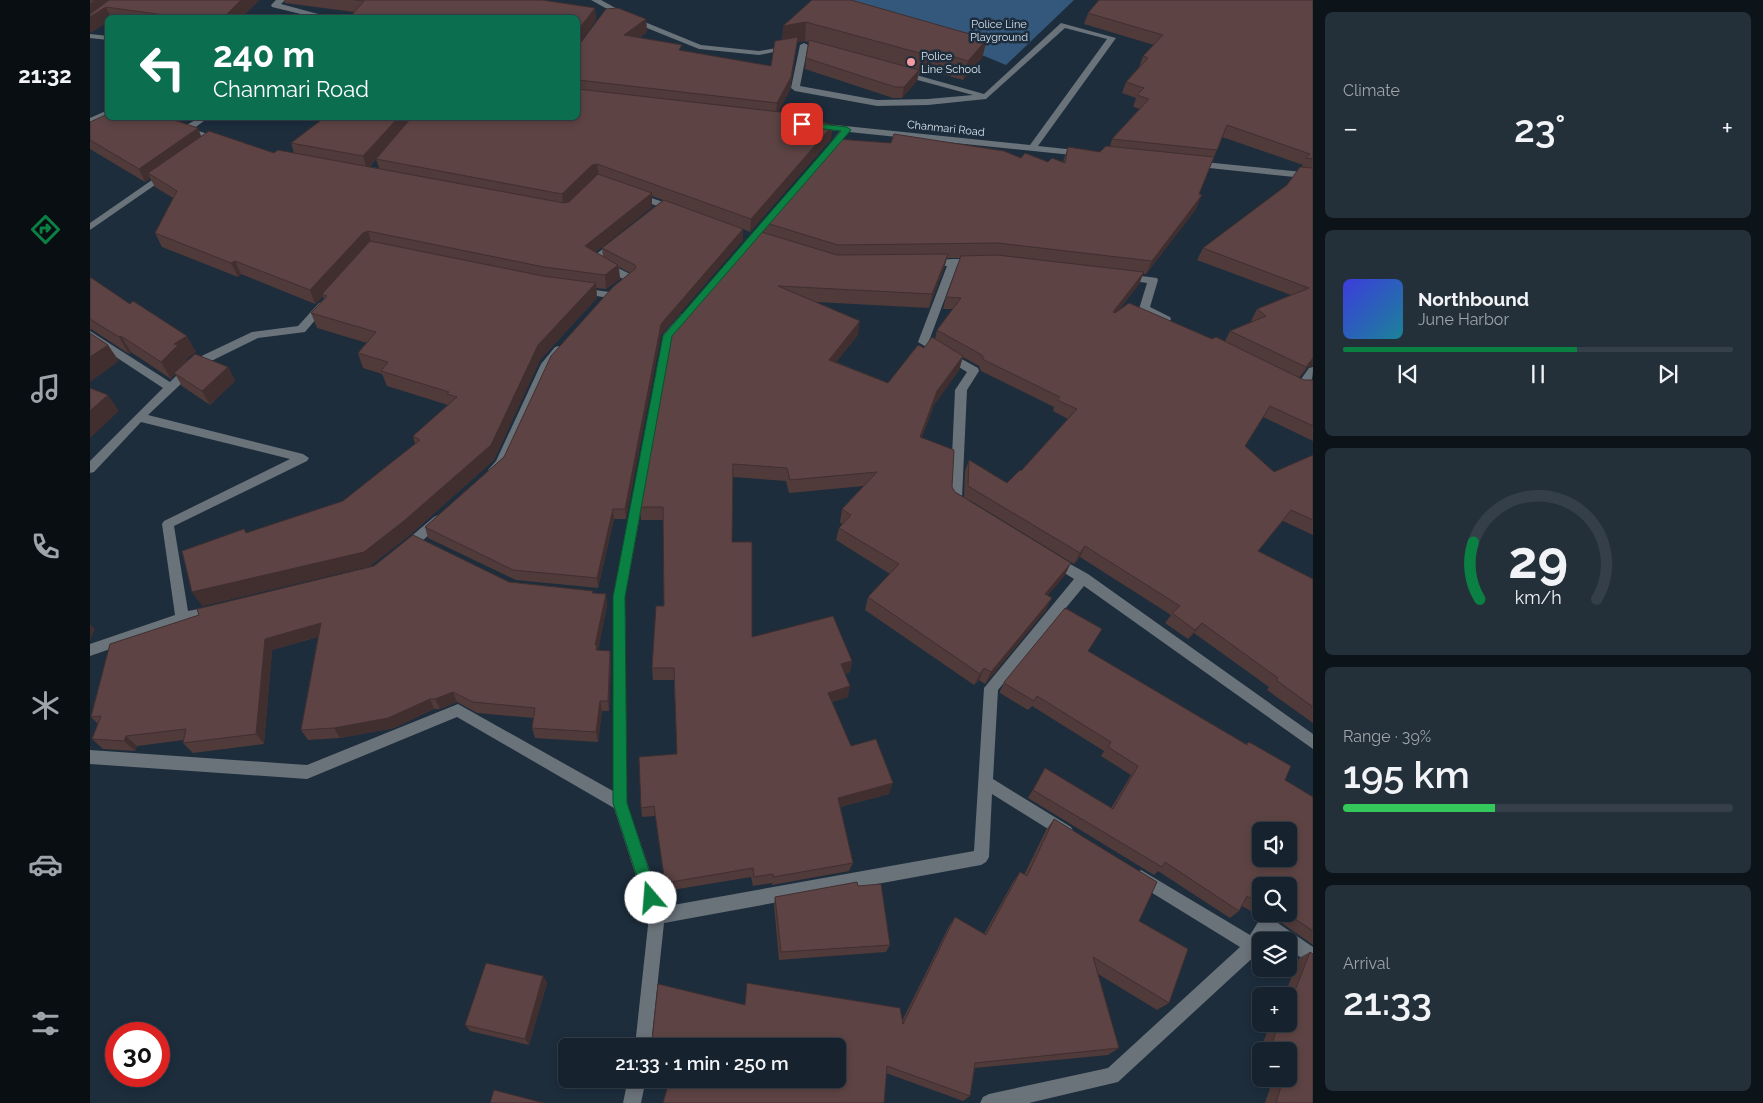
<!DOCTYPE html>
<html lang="en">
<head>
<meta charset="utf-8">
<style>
  body { margin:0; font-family:Raleway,sans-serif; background:#232f39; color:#f1f3f6; height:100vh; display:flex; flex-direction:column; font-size:19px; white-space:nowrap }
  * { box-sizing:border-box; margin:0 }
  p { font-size:16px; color:#9ea4aa }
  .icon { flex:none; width:28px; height:28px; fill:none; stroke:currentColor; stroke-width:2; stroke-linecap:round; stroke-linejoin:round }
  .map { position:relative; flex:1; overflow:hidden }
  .panel { display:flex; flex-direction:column; gap:12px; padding:12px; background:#0c1319; width:450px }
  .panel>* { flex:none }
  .banner { position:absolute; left:15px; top:15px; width:475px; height:105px; border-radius:8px; box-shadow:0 2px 8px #0003,0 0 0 1px #353f49; background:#0b6e4f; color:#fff; overflow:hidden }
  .buttons { position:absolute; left:1162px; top:822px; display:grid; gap:10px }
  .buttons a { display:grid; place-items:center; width:45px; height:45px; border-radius:8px; background:#16222d; box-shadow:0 2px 8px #0003,0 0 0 1px #353f49; font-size:25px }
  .speed { position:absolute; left:15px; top:1022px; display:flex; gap:10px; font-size:25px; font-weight:700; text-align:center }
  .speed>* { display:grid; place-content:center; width:65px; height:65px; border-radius:50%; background:#16222d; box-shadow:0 2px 8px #0003,0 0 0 1px #353f49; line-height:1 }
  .speed .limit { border:8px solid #d22; background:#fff; color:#111 }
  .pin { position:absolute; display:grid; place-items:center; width:42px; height:42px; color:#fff; margin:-21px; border-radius:10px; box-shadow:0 2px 8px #0006 }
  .me { position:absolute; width:55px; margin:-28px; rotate:342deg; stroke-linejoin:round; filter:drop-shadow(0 0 4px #0008) }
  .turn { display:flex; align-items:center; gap:18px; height:105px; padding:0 25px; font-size:22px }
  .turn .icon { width:65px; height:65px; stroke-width:2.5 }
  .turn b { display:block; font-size:35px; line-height:42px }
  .big { font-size:38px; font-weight:600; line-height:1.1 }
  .panel .tile { flex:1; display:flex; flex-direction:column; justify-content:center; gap:8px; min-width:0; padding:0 18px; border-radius:8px; background:#232f39 }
  .panel .dial { align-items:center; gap:0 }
  .dial svg { height:130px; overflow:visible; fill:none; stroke:#353f49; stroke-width:7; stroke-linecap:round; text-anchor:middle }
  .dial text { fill:#f1f3f6; stroke:none }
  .song { display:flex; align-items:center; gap:15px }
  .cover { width:60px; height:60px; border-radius:8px; background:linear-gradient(135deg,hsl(240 70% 55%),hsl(190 70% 35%)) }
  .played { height:5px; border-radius:2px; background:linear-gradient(90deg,#0b8043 60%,#353f49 60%) }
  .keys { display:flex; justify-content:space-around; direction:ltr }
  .heat { display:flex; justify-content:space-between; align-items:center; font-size:28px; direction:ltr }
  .charge { height:8px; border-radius:4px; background:linear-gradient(90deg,#34c759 39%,#353f49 0) }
  .trip { position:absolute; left:468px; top:1038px; width:288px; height:50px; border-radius:8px; background:#16222d; box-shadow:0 2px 8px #0003,0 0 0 1px #353f49; font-weight:600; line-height:50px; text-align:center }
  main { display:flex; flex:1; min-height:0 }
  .menu { display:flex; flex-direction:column; width:90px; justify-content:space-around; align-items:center; background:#090e12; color:#9ea4aa }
  .menu .icon { width:35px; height:35px }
  .menu .current { color:#0b8043 }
  .menu b { font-size:22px; color:#f1f3f6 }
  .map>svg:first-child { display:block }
</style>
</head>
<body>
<main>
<nav class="menu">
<b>21:32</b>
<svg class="icon current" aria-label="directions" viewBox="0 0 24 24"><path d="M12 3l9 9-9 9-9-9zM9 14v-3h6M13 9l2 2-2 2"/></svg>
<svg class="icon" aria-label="music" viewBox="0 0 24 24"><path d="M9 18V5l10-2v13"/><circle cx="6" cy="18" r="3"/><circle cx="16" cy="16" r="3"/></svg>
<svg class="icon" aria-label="phone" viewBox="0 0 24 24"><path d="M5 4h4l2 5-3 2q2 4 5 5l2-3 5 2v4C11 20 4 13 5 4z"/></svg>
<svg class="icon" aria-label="climate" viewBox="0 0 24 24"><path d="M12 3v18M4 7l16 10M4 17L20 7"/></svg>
<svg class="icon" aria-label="car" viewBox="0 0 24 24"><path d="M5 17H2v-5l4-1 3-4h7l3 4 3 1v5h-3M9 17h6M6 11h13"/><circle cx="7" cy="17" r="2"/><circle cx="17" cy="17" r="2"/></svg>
<svg class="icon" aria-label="filters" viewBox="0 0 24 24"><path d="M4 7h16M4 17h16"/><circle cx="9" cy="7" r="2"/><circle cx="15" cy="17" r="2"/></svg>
</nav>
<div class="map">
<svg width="1223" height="1103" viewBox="0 0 1223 1103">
  <rect width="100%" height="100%" fill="#1d2d3c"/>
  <polygon fill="#33587c" points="758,0 984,0 916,65"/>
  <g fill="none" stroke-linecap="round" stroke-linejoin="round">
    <g fill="#6a727a" fill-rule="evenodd">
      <polygon points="186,0 195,0 191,4 243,18 227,18 182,7 181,5"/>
      <polygon points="501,0 511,0 540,16 611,45 669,51 699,46 703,48 669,55 609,49 537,20"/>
      <polygon points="971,23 1026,38 948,146 995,151 996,153 992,156 759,132 740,154 737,155 733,152 750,131 726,129 722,126 726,123 940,145 1017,39 975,28 896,99 838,105 787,106 705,91 701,88 710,45 714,43 718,45 710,86 787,100 838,99 883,95 809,75 808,73 812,71 894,94"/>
      <polygon points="0,34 18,36 18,40 0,38"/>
      <polygon points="18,110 18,116 0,125 0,118"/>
      <polygon points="109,118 118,118 103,129 132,139 132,143 126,143 93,131 93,127"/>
      <polygon points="1104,161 1223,173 1223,179 1101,166 1099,164"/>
      <polygon points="75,171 80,174 78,176 0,230 0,223"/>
      <polygon points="547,193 588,207 590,209 585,212 544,198 544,194"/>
      <polygon points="525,240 530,243 528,245 510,259 544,276 544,280 531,289 526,286 533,279 498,260"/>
      <polygon points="863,259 886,259 891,262 886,265 867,266 839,341 888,368 889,371 877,390 872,498 878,504 876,507 872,509 862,503 860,500 865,390 877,372 828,342 857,266 838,266 833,263 838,260"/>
      <polygon points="1035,274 1067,278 1068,280 1060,307 1080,317 1081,319 1080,321 1072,321 1050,311 1049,309 1057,283 1031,279 1031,275"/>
      <polygon points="492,288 519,292 524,295 519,298 488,293 487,291"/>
      <polygon points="233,302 238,305 215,332 168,338 109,367 58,415 213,454 219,458 217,461 84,526 98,611 124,606 129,607 131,611 129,615 92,624 0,656 0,644 85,615 72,524 74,521 200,459 51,422 4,472 0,473 0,461 73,388 0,340 0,331 80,382 101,361 162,332 208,326 229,303"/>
      <polygon points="595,313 600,316 583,336 535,597 537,803 572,907 884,851 894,688 984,579 960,564 958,560 960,556 964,555 998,574 1223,734 1223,749 994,586 908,690 903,779 981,827 984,832 981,837 976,839 971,837 902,794 899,857 896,862 891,865 574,923 561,1046 545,1046 559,916 524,808 367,717 217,779 0,764 0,750 217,765 368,704 523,791 523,597 573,335 591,314"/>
      <polygon points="469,346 474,350 461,366 417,464 408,473 400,473 398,470 406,461 451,364 465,347"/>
      <path d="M1223,367C1223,386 1218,394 1199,387L1198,384L1199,381L1209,382L1219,368Z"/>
      <polygon points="348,515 352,517 354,520 352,523 320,552 312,552 310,548 312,544 344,517"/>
      <polygon points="1051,870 1160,935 1170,919 1176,917 1182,919 1223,947 1223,965 1199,950 1199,941 1186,941 1178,936 1175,941 1171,941 1169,952 1028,1082 939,1103 890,1103 893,1097 899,1094 1018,1068 1150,947 1046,883 1043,878 1046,873"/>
      <polygon points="538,1079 556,1079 551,1103 533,1103"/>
    </g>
  </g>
  <g fill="#503a3a" fill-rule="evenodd">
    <polygon points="0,0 169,0 151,18 18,18 18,22 0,33"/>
    <path d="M194,0H452L505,8L506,20L489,43L556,19L557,32L549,38L592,51L681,66L692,40L722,0L897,39L892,58L873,80L838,70L833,75L829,74L827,81L812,98H803L715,69L716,58L719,42L715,41L707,42L700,90L688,112L741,139L660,232L653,229V240L571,335L536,519H524L508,588L426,580L338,538L335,527L414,457L540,273L529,267L530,279L516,289L506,288L507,298L450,360L404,460L321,534L280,566L112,606L157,533L253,501L325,444L323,436L358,405L297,386L292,374L273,368L268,353L277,343L227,328L221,313L234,299L233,296L225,304L151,274L148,277L72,247L65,233L83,198L65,187L60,178L55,182L0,149V122L111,137L184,153H204L201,143L488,118V18L264,12L195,3ZM286,159L289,168L279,167L284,162ZM562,196L573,200L512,248L513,257L505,252L562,207Z"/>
    <path d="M1223,0V366L1218,367L1209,378L1214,380H1223V441L1173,417L1155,446L1184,472L1223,455V535L1193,521L1168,551L1223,579V723L1177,690L1179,687L1104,633L1098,639L1075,623L1081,615L990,557L984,564L878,499L975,575L958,595L956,610L895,684L889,680L884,685L775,610L778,597L800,574L746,540L749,528L752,524L750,522L752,509L774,486L699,493L696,481L643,477L642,542L662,637L762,661L760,672L755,674L758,697L742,702L761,746L799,794L750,807L763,863L759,871L682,885V883L663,886L661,877L576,891L565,816L552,817L551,808L587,754L584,680H563L562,668L574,606L573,520H551L550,507L672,232L673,222L931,158L958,162H973L978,147L1010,152L1020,146L1022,139L1050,109L1043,107L1046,98L1032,93L1036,82L1049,67L1053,56L1064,45L994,24L998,13ZM1132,137L1213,165L1197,185L1113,248L1107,260L1201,295L1167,309L1161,321L1162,322L1140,331L1135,341L1122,339L1028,311L1049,284L1053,274H1056L1106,209L1109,194ZM857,258H871L856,297L853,309H863L847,330L845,339L834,348L798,383L746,362L768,335L726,302L839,308L854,268ZM873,357L889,366L891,371L964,407L963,411L978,419L931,471L917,483L879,460L875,471L874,497L865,492L832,437L844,405L869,370Z"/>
    <polygon points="0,277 106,352 96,359 97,361 138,367 145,381 120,405 92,386 85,374 81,379 41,352 39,354 1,329 0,330"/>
    <polygon points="419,582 503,591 503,593 516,594 517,606 508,650 520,651 521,661 519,711 512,711 508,742 445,738 442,728 444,718 387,713 367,702 350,709 344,709 304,728 250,738 218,740 211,730 228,637 182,650 174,744 103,753 93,743 94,740 47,746 45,751 13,749 2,739 8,724 1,717 20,644"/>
    <path d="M998,651L1156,744L1159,742L1195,780L1223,797V945L1183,917L1177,915L1171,917L1152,906L1149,911L1140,918L1068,871L1064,875L938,798L955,768L1021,808L1041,775L1011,756L1014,751L942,706L938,710L910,693V691L915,681ZM1171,886L1199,914H1171Z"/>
    <polygon points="964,819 1049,921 1079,1003 1067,1010 1008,974 1029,1048 1018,1055 885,1068 880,1096 873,1101 796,1073 654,1005 812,1021 859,926 865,917 894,934 923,882 930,872 934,875 956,830"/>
    <polygon points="768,886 800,945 796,952 689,960 684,905 685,897"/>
    <polygon points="1220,952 1223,1103 1175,1103 1183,1079 1199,1079 1199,1051 1171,1051 1171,1062 1167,1059 1180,1024 1199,1024 1199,996 1194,996 1209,958"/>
    <polygon points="453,976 457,983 439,1045 380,1031 375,1025"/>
  </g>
  <g fill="#412f30">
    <polygon points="5,0 26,0 16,7 21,18 18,18 18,22 0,33 0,4"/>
    <polygon points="151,0 169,0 151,18 133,18"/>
    <polygon points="505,8 506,20 488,45 488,30"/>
    <polygon points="556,19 557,32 534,48 534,35"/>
    <polygon points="716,22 715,41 707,42 700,90 686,116 693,26"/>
    <polygon points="897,39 892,58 873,80 878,61"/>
    <polygon points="841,50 838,70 833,75 837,55"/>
    <polygon points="829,70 827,81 812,98 814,87"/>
    <polygon points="308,118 323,118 277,169 273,156"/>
    <polygon points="743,125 741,139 660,232 661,219"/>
    <polygon points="108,128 113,141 58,173 60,178 55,182 49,169"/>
    <polygon points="507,164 509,177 473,207 472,194 502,165"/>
    <polygon points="562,193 562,207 496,260 495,246"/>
    <polygon points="1112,195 1106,209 1056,274 1062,261"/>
    <polygon points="653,229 653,240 571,335 536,519 535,509 571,324"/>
    <polygon points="278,231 282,245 232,294 233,296 225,304 220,290 273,233"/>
    <polygon points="858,254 854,268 839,308 842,294"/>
    <polygon points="145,261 151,274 148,277 141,263"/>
    <polygon points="528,265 530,279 516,289 515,275"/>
    <polygon points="1054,272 1049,284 1018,323 1023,312"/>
    <polygon points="506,283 507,298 450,360 404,460 321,534 280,566 112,606 102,592 274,552 448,345"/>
    <polygon points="770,321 768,335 737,373 739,360"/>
    <polygon points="31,336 41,352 39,354 29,337"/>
    <polygon points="97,336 106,352 96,359 98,362 84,373 85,374 81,379 71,362 84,344"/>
    <polygon points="18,345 29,361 0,382 0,357"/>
    <polygon points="873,356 869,370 844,405 827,450 830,437 847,391"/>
    <polygon points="1223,358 1223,366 1218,367 1208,379"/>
    <polygon points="138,367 145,381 120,405 112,391"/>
    <polygon points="18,395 29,411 0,438 0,411"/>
    <polygon points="523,509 524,519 508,588 507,578"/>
    <polygon points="995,546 990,557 984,564 990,553"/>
    <polygon points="981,563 975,575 949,606 955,594"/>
    <polygon points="516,594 517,606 508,650 509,656 508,661 505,645"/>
    <polygon points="962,598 956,610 895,684 901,672"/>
    <polygon points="231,623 237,634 182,650 174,744 166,734 175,639"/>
    <polygon points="1112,623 1104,633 1098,639 1105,630"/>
    <polygon points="0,624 5,629 0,640"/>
    <polygon points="520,651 521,661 519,711 518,701"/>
    <polygon points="762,661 760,672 749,675 751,664"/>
    <polygon points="894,668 889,680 884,685 890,674"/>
    <polygon points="760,686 758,697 735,704 738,693"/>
    <polygon points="363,692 367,702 350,709 345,699"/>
    <polygon points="340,699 344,709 304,728 250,738 244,728"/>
    <polygon points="510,701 512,711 508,742 506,732"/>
    <polygon points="36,736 47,746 45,751 34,741"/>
    <polygon points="803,783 799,794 745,808 748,798"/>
    <polygon points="453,976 457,983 439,1045 435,1039"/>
  </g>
  <g fill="#5d4344" stroke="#412f30" fill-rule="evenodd">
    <polygon points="0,0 5,0 0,4"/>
    <polygon points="19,0 151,0 133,18 96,18 16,7 0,17 0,14"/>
    <polygon points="265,0 452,0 505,8 488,30 488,18 259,18 274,1"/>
    <polygon points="722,0 761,0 897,39 878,61 841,50 837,55 716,22 693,26"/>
    <polygon points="1009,0 1223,0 1223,159 1216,158 1220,154 1137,125 1127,150 1022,139 1059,99 1047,95 1054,88 1036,82 1058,58 1053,56 1073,35 998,13"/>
    <polygon points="528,8 556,19 534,35 592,45 589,50 681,66 685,41 708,37 701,77 687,103 488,80 488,43 491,42 516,9"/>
    <polygon points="719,40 829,70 814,87 805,87 716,58"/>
    <polygon points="488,89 699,113 743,125 661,219 507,164 502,165 472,194 286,159 321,118 488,118"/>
    <polygon points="18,114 18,118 78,118 108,128 49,169 0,140 0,122"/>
    <polygon points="234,118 308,118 273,156 201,143"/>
    <polygon points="119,131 184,153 188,150 474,203 479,202 508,174 562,193 495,246 528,265 515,275 454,267 278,231 273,233 220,290 145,261 141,263 65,233 87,191 58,173"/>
    <polygon points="804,134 914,151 931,158 935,153 958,162 962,158 975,163 978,147 1010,152 1016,146 1124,157 1109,194 1112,195 1062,261 908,243 748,245 673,222 746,139 801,143"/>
    <polygon points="1210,167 1223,168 1223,358 1216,367 1140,331 1176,316 1167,309 1219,288 1113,248 1197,185"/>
    <polygon points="574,200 653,229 571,324 535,509 523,509 507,578 423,570 335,527 414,457 461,356 523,287 546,268 545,265 512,248"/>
    <polygon points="665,230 747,255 858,254 842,294 688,286 770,321 739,360 798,383 828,345 834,348 842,337 873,356 847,391 830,437 864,450 862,487 865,492 981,563 955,594 962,598 901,672 894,668 890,674 778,597 809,564 749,528 761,515 752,509 787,472 700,480 697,468 643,464 642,542 662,542 662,637 743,616 762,661 751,664 760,686 738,693 761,746 786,739 803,783 748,798 763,863 683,877 683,874 664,877 663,868 575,883 564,806 551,808 549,757 587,754 584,668 562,668 566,606 574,606 573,507 550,507 584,323"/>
    <polygon points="280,241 453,276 506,283 448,345 401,445 315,520 274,552 102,592 92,551 154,529 156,533 253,501 330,440 323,436 367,397 357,394 359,392 291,371 298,362 268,353 286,332 221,313 237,296 232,294"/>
    <polygon points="907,255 1054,272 1023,312 1025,313 1039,303 1122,339 1126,337 1214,380 1223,380 1223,426 1180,406 1155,446 1184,472 1223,455 1223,520 1201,510 1168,551 1223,579 1223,707 1186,680 1188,678 1112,623 1105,630 1082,613 1090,606 995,546 990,553 878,486 879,460 917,483 930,470 931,471 987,409 967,400 970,397 894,360 892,355 847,330 871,298 856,297 871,256"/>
    <polygon points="0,277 40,304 43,301 97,336 84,344 88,345 71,362 31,336 29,337 0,319"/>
    <polygon points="0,333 18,345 0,357"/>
    <polygon points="105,354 138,367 112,391 84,373"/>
    <polygon points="0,388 18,395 0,411"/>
    <polygon points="323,535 419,582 503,591 502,593 516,594 505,645 507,645 506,650 520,651 518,701 510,701 506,732 442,728 445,708 383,702 363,692 345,699 340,699 298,718 244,728 211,730 231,623 175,639 166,734 93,743 96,729 36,736 34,741 2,739 11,716 1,717 20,644 109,615 107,609 284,566"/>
    <path d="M975,608L1012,629L998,651L1157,745L1159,742L1201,766L1195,780L1223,797V931L1198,914H1199V886H1171V904L1157,896L1149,911L1075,862L1072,867L943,790L955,768L1023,809L1048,766L1018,747L1021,742L947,696L944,701L914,683L915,681ZM1171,831H1199V859H1171Z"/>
    <polygon points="964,819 1067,882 1049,921 1098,949 1079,1003 1003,957 1029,1048 885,1063 880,1096 797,1066 794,1103 573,1103 580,1079 746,1079 746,1046 556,1046 556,1042 562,1040 568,984 655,1005 657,983 686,988 810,1008 813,1024 865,917 896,935 930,872 937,876"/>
    <polygon points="767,882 768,886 791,884 800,945 691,952 685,897"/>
    <polygon points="1220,952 1223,954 1223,1103 1186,1103 1193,1079 1199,1079 1199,1051 1179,1051 1189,1024 1199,1024 1199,1006"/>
    <polygon points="396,963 453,976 435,1039 375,1025"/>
    <polygon points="404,1090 454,1103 400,1103"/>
  </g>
  <polygon fill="#0b8043" stroke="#07532c" points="712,122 757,127 761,130 582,336 535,597 537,803 568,898 566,903 561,905 556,903 554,898 523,803 523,597 573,336 751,131 709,126 709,123"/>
  <circle fill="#f59b9f" stroke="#1d2d3c" stroke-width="2" cx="821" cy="62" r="5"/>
  <g text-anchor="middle" stroke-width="5" stroke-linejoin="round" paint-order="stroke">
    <g font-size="11" fill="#d1e0f0" stroke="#1d2d3c">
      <text x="909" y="28">Police Line<tspan x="909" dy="13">Playground</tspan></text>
    </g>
    <g font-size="11" fill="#dae4ee" stroke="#1d2d3c" text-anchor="start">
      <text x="831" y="60">Police<tspan x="831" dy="13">Line School</tspan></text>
    </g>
    <g font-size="11" fill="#dae4ee" stroke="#1d2d3c">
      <text transform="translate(856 128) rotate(6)" y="4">Chanmari Road</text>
    </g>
  </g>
</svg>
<div class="buttons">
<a><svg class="icon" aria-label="sound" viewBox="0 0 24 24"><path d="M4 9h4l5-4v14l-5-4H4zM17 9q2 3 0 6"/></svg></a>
<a><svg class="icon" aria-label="search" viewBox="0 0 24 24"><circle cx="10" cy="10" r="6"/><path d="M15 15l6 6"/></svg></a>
<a><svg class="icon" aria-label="layers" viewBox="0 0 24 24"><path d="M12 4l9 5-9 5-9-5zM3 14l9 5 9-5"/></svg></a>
<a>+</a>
<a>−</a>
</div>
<div class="speed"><div class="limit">30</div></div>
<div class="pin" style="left:712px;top:124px;background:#d93025"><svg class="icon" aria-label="arrive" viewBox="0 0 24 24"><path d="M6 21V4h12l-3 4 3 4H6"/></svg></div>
<svg class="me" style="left:561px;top:898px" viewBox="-20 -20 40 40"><circle r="19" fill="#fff"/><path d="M0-13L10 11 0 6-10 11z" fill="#0b8043"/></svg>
<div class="trip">21:33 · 1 min · 250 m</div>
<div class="banner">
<div class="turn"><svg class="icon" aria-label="left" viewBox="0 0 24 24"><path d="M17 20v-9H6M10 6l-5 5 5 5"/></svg><div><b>240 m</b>Chanmari Road</div></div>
</div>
</div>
<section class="panel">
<div class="tile"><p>Climate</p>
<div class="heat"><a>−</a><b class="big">23°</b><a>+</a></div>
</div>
<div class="tile">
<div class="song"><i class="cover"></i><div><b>Northbound</b><p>June Harbor</p></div></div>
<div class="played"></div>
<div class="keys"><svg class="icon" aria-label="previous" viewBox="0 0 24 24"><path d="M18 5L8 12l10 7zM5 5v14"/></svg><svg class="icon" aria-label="pause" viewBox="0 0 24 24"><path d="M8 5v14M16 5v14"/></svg><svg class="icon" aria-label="next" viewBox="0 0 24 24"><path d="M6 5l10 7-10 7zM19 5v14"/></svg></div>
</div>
<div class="tile dial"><svg viewBox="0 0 100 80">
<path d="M14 69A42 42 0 1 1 86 69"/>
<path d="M14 69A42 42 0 0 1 10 34" stroke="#0b8043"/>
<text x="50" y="56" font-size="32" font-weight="700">29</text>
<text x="50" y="72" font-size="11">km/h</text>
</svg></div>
<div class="tile"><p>Range · 39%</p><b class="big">195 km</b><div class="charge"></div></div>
<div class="tile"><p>Arrival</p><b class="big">21:33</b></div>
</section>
</main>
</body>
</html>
